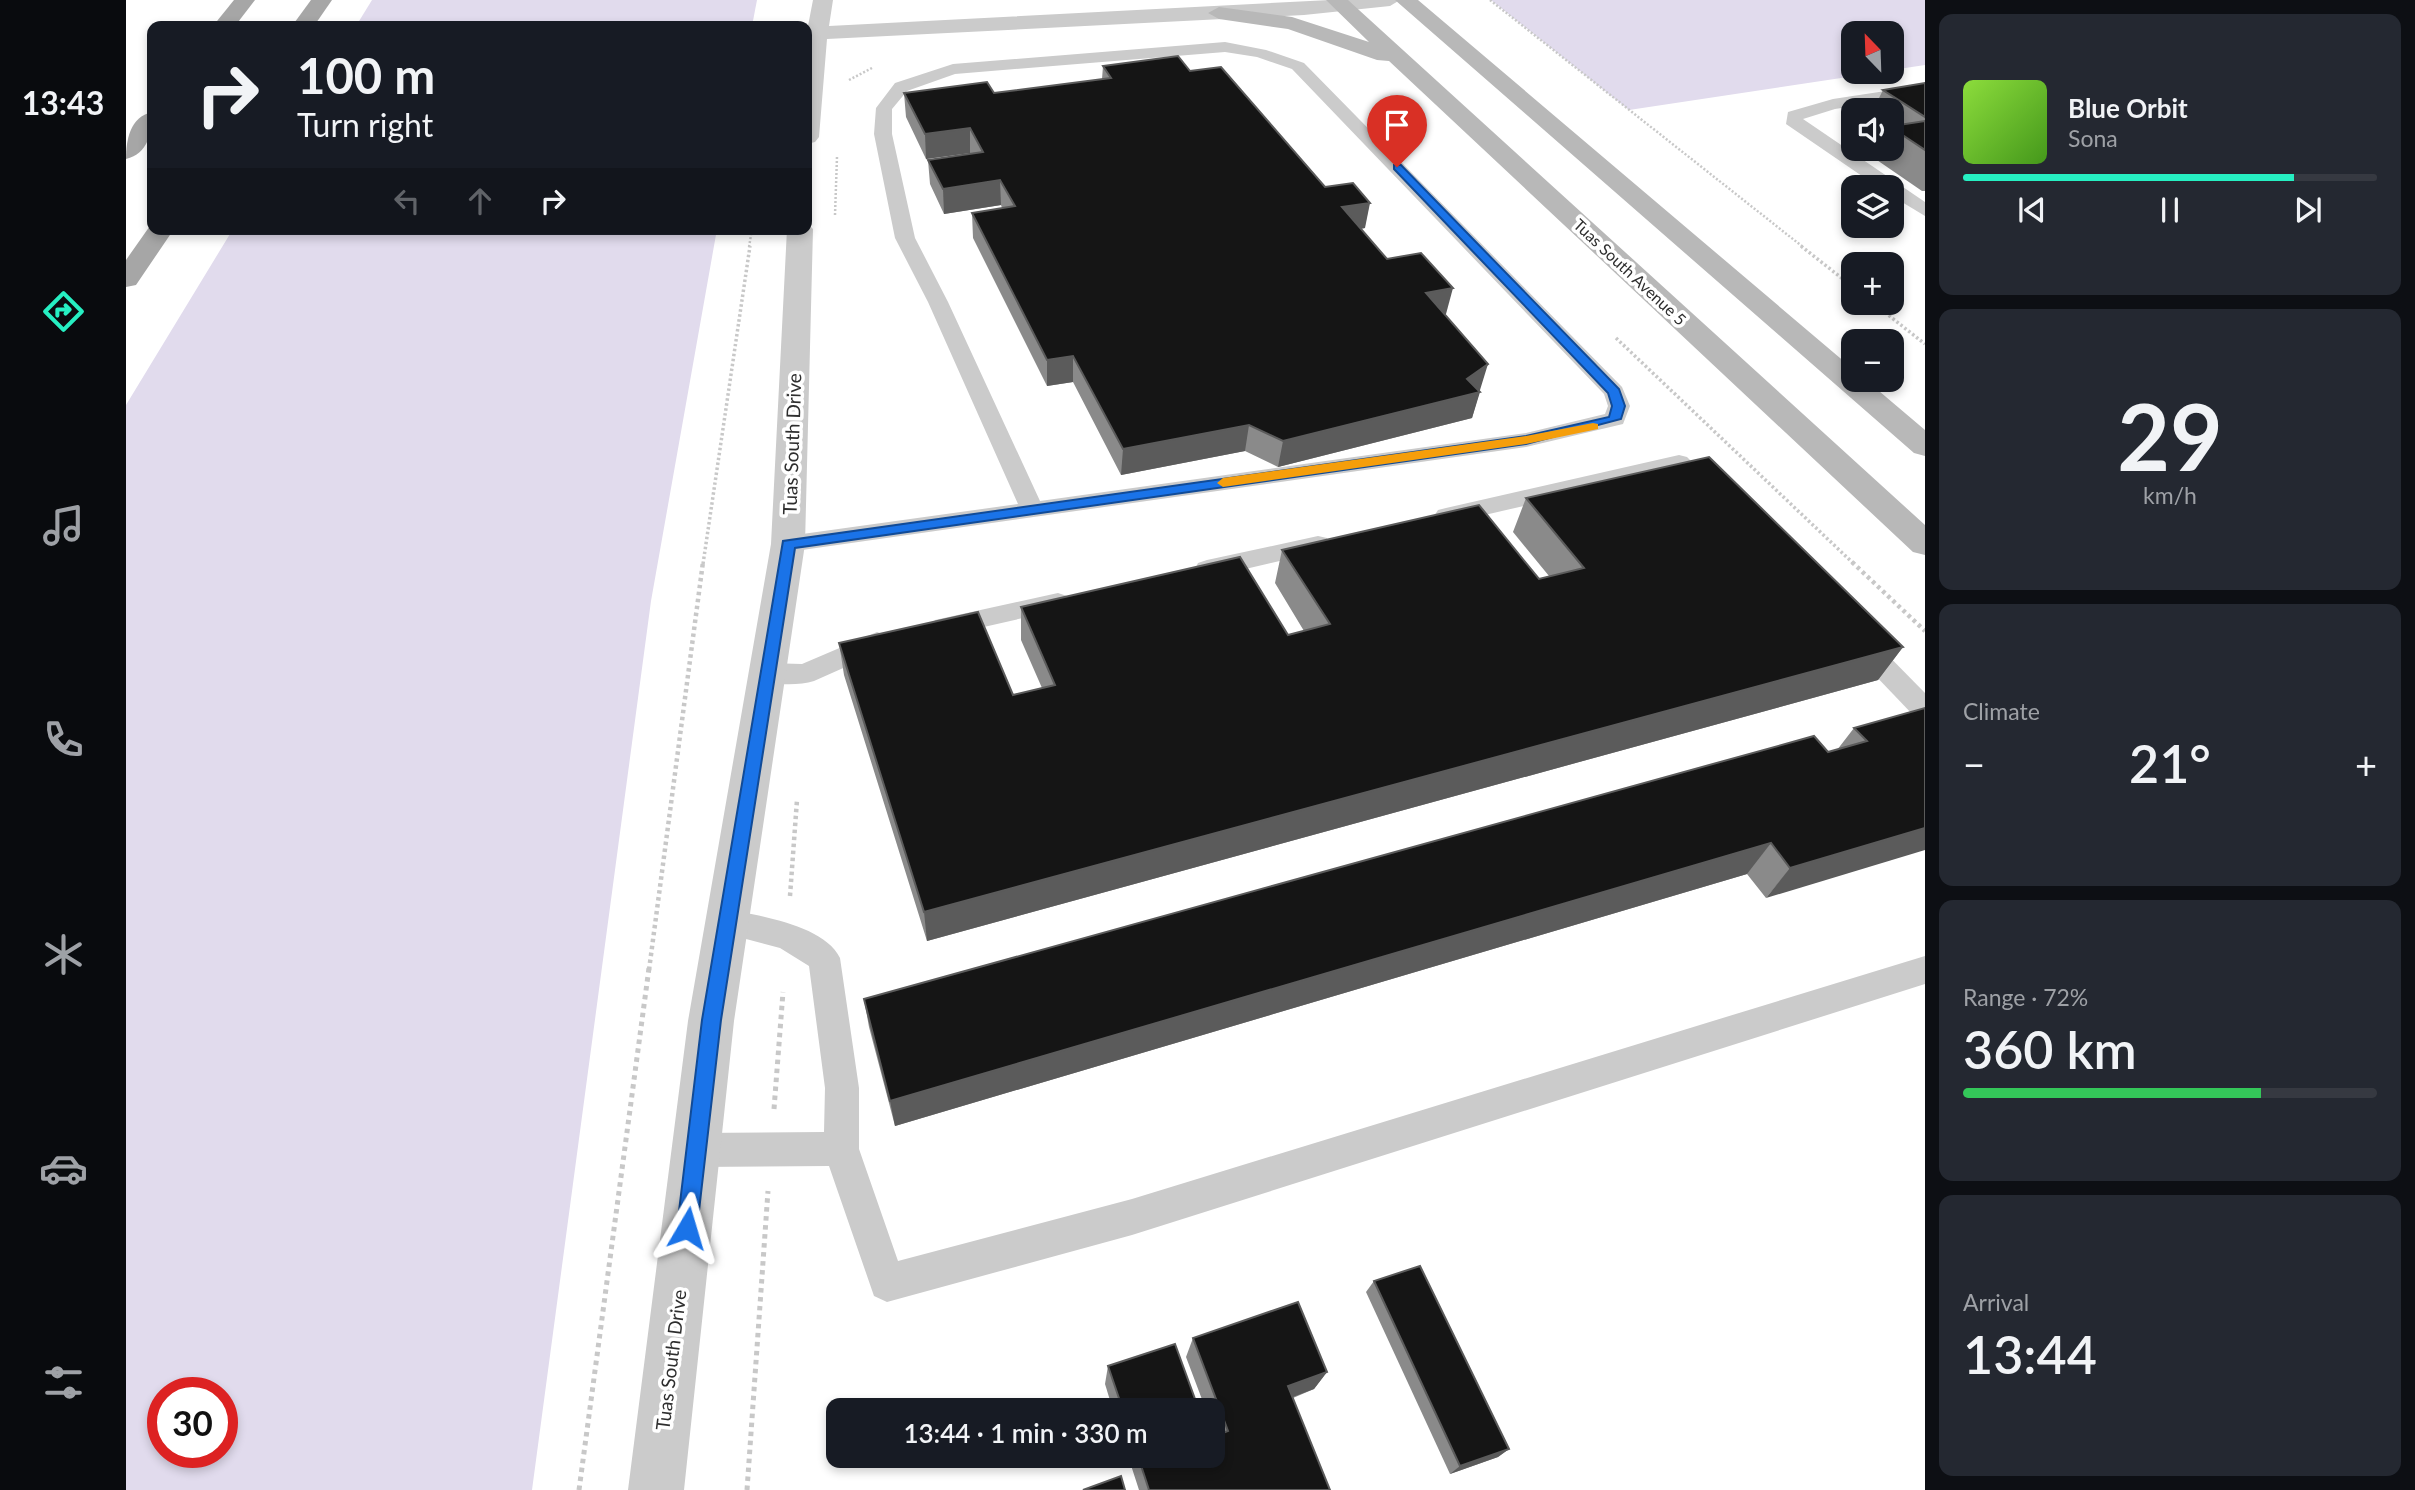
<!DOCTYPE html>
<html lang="en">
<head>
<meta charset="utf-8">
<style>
  body { margin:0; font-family:Lato,sans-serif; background:#242831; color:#f1f3f6; height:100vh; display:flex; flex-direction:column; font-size:26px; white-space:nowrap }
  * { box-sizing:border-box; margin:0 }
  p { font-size:23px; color:#9ea1a6 }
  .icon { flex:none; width:38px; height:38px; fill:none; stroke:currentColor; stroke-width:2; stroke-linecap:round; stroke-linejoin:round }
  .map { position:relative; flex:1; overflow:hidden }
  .side { display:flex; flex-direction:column; gap:14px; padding:14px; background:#0d0f14; width:490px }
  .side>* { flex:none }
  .banner { position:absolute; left:21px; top:21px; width:665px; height:214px; border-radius:14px; box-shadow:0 4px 10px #0003; background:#171b24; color:#f1f3f6; overflow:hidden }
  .needle { width:46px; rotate:337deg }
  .controls { position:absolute; left:1715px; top:21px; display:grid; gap:14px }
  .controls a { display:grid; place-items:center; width:63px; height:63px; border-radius:14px; background:#171b24; box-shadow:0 4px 10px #0003; font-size:35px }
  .speed { position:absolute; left:21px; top:1377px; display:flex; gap:14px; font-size:35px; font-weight:700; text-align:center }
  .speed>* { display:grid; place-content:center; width:91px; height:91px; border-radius:50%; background:#171b24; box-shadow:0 4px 10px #0003; line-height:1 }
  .speed .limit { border:10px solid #d22; background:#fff; color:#111 }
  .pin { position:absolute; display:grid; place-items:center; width:60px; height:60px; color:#fff; margin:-72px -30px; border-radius:50% 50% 50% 0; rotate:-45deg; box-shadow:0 0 7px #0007 }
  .pin .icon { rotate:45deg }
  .me { position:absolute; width:77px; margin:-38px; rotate:7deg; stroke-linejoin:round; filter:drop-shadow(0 0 5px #0008) }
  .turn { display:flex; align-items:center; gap:24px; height:147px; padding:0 35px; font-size:32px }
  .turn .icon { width:91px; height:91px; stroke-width:2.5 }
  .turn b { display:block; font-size:49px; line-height:60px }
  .lanes { display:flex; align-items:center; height:66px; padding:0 35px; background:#0003; justify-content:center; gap:35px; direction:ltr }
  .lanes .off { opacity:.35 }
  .big { font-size:52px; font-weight:600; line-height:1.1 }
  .side .card { flex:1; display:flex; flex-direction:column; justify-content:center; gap:10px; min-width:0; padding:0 24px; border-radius:14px; background:#242831 }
  .side .dial { align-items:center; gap:0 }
  .dial b { font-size:91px; line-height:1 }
  .song { display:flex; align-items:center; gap:21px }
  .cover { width:84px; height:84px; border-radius:10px; background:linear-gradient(135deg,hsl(90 70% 55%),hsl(100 70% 35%)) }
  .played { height:7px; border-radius:4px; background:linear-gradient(90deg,#26efc2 80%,#363941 80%) }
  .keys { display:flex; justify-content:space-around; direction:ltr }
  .heat { display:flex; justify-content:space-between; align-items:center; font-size:38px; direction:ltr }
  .charge { height:10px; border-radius:5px; background:linear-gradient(90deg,#34c759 72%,#363941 0) }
  .trip { position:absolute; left:700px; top:1398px; width:399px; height:70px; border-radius:14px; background:#171b24; box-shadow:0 4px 10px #0003; font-weight:600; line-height:70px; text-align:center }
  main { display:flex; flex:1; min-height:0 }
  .dock { display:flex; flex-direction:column; width:126px; justify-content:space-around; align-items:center; background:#090b0e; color:#9ea1a6 }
  .dock .icon { width:49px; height:49px }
  .dock .on { color:#26efc2 }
  .dock b { font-size:32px; color:#f1f3f6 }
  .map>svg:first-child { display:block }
</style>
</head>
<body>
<main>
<nav class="dock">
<b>13:43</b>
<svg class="icon on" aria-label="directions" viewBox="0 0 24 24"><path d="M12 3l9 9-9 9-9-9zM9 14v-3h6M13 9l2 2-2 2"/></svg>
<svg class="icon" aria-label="music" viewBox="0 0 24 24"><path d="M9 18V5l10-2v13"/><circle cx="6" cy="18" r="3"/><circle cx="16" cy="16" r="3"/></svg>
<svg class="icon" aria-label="phone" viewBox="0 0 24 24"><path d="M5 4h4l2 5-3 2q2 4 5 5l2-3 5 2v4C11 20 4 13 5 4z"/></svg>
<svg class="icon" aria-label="climate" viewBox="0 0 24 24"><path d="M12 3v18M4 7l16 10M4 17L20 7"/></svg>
<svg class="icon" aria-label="car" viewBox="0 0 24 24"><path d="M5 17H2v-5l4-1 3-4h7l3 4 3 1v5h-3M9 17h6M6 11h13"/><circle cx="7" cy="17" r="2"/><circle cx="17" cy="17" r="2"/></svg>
<svg class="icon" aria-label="filters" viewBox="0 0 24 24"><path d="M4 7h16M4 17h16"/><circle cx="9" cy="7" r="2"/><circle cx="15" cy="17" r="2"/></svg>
</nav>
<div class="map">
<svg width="1799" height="1490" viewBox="0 0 1799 1490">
  <rect width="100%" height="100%" fill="#fff"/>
  <g fill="#e1dbed" fill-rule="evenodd">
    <polygon points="246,0 631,0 626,26 230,26"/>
    <polygon points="1365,0 1799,0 1799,65 1766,70 1766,33 1727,33 1727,72 1755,72 1503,110"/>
    <path d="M107,229H591L525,601L406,1490H0V405ZM37,1393H96V1452H37Z"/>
  </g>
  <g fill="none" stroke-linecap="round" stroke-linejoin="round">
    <g stroke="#c8c8c8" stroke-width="2.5" stroke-dasharray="2 2" stroke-linecap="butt">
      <polyline points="1364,0 1677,247"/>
      <polyline points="723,80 746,68"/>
      <polyline points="709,215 711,157"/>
      <polyline points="623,247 626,229"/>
    </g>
    <g stroke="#c8c8c8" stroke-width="3.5" stroke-dasharray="2.5 2.5" stroke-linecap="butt">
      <polyline points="1675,246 1727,287"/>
      <polyline points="1747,303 1799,344"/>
      <polyline points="1490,338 1728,564"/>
      <polyline points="577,564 624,246"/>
    </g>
    <g stroke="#c8c8c8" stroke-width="4.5" stroke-dasharray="3.5 3.5" stroke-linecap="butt">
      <polyline points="1726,562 1799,631"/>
      <polyline points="664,896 671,800"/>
      <polyline points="523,970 577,562"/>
    </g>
    <g stroke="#c8c8c8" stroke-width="5" stroke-dasharray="4.5 4.5" stroke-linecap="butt">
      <polyline points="648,1109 657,992"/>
      <polyline points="453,1490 523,968"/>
      <polyline points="621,1490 642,1191"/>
    </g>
    <g fill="#cbcbcb" fill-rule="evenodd">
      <path d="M1099,42L1140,50L1178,63L1496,387L1504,406L1497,424L1400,447L662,552L653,550L650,544L653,538L662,536L892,504L802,302L769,238L748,134L750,108L769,83L827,64ZM1099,52L1131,57L1166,69L1478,394L1482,406L1479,414L1400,433L914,501L822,302L789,238L766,134V109L781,91L829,74Z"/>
      <polygon points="1799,85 1799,95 1709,109 1677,119 1799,202 1799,216 1766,196 1766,187 1752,187 1660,124 1662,112 1707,99"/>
      <polygon points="1553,455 1561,457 1589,485 1593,490 1589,495 1573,495 1548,471 1320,524 1312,522 1308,516 1312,510 1320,508"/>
      <polygon points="1192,536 1201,538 1204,544 1201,550 1081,578 1072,575 1069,569 1072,563 1081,560"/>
      <polygon points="932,593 941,596 945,602 941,608 818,636 809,634 805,627 809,620 818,618"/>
      <path d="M751,632L760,635L764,642L760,649L688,681C672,686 648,685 632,680L628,673L632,666L641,663L676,664Z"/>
      <polygon points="1733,632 1742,635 1799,693 1799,720 1789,717 1724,649 1720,642 1724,635"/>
      <path d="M601,909C634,916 698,925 714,958L733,1088V1149L772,1261L1006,1199L1799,956V984L1006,1235L761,1302L748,1296L703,1166L570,1167L558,1162L552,1150L558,1138L570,1133L698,1132L699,1088L683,966L654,948L590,931L585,922L590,913Z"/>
    </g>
    <g fill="#cbcbcb" fill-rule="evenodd">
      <polygon points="687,0 707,0 703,26 1204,0 1274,0 1264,6 1178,15 701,39 693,137 689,142 681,144 681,31"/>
      <polygon points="681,223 687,229 679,544 608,1021 558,1490 502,1490 562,1021 645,544 661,229 681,229"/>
    </g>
    <g fill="#b8b8b8" fill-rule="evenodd">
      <polygon points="1200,0 1222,0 1799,525 1799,555 1787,552 1263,61 1251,60 1162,29 1093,19 1082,13 1093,7 1166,17 1243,42"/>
      <polygon points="1269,0 1292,0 1727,369 1727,380 1740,380 1799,430 1799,456 1788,453"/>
    </g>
    <g fill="#a6a6a6" fill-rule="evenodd">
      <polygon points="108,0 129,0 109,26 87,26"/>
      <polygon points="185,0 206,0 188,26 166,26"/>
      <path d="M26,112C27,131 22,154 0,159C0,140 4,117 26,112Z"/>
      <polygon points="26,223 26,229 48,229 10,285 0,287 0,260"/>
    </g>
  </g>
  <g fill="#8a8a8a">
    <polygon points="977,66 1064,71 1199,187 1239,228 1235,229 1261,259 1320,314 1319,314 1354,390 1346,418 1152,467 1119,451 995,475 947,382 921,386 847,238 846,213 876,208 875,205 818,214 804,184 802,160 844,153 800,159 780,117 778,93 868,93 976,79"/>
    <polygon points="1799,83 1799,191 1796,191 1748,158 1753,149 1766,149 1766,110 1747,110 1757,90"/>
    <polygon points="1400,498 1777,647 1752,680 801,941 718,675 713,643 887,695 916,688 895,640 895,607 1162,635 1178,631 1149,583 1156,550 1413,579 1423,576 1387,532"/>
    <polygon points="1799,708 1640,898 1621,874 769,1126 743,1027 738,999 1702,752 1711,750 1728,728"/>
    <polygon points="1248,1281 1383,1449 1372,1457 1324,1474 1240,1292"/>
    <polygon points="1067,1338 1201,1372 1188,1389 1167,1398 1204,1490 1013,1490 1002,1456 1087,1456 1089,1436 1087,1429 1087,1410 1080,1410 1060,1357"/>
    <polygon points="982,1366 1073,1410 987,1410 979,1384"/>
  </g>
  <g fill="#5b5b5b">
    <polygon points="844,128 844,153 800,159 799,134"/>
    <polygon points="874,180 875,205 818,214 817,189"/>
    <polygon points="1244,203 1239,228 1211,232 1216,207"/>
    <polygon points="1327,288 1320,314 1293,319 1300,293"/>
    <polygon points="947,356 947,382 921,386 921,360"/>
    <polygon points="1362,364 1354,390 1348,394 1354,392 1346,418 1152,467 1157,441 1341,379"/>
    <polygon points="1123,425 1119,451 995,475 997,449"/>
    <polygon points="1777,647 1752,680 801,941 798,912"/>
    <polygon points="1799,828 1799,850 1640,898 1664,868"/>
    <polygon points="1645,843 1621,874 769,1126 764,1101"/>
    <polygon points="1201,1372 1188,1389 1151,1403 1162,1386"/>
    <polygon points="1383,1449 1372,1457 1324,1474 1334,1466"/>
  </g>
  <g fill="#151515" stroke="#5b5b5b" stroke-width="2">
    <polygon points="1052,56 1064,71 1095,67 1199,187 1227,183 1244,203 1216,207 1261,259 1295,253 1327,288 1300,293 1362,364 1341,379 1354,392 1157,441 1123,425 997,449 947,356 921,360 846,213 889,206 874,180 817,189 802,160 857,152 844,128 799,134 778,93 861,82 868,93 985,78 977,66"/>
    <polygon points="1799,83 1799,117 1757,90"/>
    <polygon points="1799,121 1799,150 1766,128 1766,126"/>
    <polygon points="1583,457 1777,647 798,912 713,643 852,612 887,695 929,685 895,607 1114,557 1162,635 1204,624 1156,550 1353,505 1413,579 1458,568 1400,498"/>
    <polygon points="1799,708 1799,828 1664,868 1645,843 764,1101 738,999 1688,736 1702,752 1741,741 1728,728"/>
    <polygon points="1294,1266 1383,1449 1334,1466 1248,1281"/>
    <polygon points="1172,1302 1201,1372 1162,1386 1204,1490 1023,1490 1012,1456 1087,1456 1087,1437 1102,1431 1067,1338"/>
    <polygon points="1049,1344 1073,1410 997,1410 982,1366"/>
    <polygon points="995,1476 999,1490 957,1490"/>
  </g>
  <polygon fill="#1a73e8" stroke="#114b97" stroke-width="2" points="1268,165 1275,165 1493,389 1499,406 1495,419 1400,444 669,548 595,1020 571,1228 568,1236 561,1239 554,1236 551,1228 576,1020 657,541 1400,436 1483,417 1486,406 1482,393 1268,169"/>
  <polygon fill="#f59e0b" points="1467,423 1472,424 1472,429 1400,444 1097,487 1091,483 1097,478 1400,436"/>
  <g text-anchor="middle" stroke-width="7" stroke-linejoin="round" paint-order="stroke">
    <g font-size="16" fill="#2e2e2e" stroke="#fff">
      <text transform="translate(1504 272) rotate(43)" y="6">Tuas South Avenue 5</text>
    </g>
    <g font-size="19" fill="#2e2e2e" stroke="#fff">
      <text transform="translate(666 444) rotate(-88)" y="7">Tuas South Drive</text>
      <text transform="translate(545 1360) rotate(-83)" y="7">Tuas South Drive</text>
    </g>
  </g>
</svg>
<div class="controls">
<a><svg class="needle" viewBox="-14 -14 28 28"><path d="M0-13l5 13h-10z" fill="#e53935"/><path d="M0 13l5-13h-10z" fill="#9ea1a6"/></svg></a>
<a><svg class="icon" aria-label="sound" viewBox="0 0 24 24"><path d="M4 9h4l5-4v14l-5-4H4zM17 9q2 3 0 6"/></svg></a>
<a><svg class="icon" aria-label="layers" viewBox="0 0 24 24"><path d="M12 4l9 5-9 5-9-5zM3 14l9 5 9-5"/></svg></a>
<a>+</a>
<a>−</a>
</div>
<div class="speed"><div class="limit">30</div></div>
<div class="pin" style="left:1271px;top:167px;background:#d93025"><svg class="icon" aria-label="arrive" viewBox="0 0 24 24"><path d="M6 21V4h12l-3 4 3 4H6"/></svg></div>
<svg class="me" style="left:561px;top:1228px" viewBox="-20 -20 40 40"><path d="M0-17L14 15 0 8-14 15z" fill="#1a73e8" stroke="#fff" stroke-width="4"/></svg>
<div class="trip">13:44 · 1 min · 330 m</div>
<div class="banner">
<div class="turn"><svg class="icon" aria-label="right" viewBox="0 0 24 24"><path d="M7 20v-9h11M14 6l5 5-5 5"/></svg><div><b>100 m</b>Turn right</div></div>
<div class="lanes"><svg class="icon off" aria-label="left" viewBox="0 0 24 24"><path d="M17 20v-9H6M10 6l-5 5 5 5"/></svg><svg class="icon off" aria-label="ahead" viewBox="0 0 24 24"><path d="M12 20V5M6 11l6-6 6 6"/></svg><svg class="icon" aria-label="right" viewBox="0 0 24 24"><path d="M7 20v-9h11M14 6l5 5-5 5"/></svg></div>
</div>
</div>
<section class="side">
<div class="card">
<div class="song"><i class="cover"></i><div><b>Blue Orbit</b><p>Sona</p></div></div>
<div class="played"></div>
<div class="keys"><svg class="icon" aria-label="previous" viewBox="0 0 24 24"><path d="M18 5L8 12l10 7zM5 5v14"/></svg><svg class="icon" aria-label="pause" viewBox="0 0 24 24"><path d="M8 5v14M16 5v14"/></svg><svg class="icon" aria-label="next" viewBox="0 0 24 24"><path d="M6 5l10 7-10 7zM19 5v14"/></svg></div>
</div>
<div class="card dial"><b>29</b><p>km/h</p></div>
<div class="card"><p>Climate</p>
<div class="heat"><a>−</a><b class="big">21°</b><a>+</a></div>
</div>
<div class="card"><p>Range · 72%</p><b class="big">360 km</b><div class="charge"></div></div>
<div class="card"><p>Arrival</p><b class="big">13:44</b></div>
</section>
</main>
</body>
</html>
